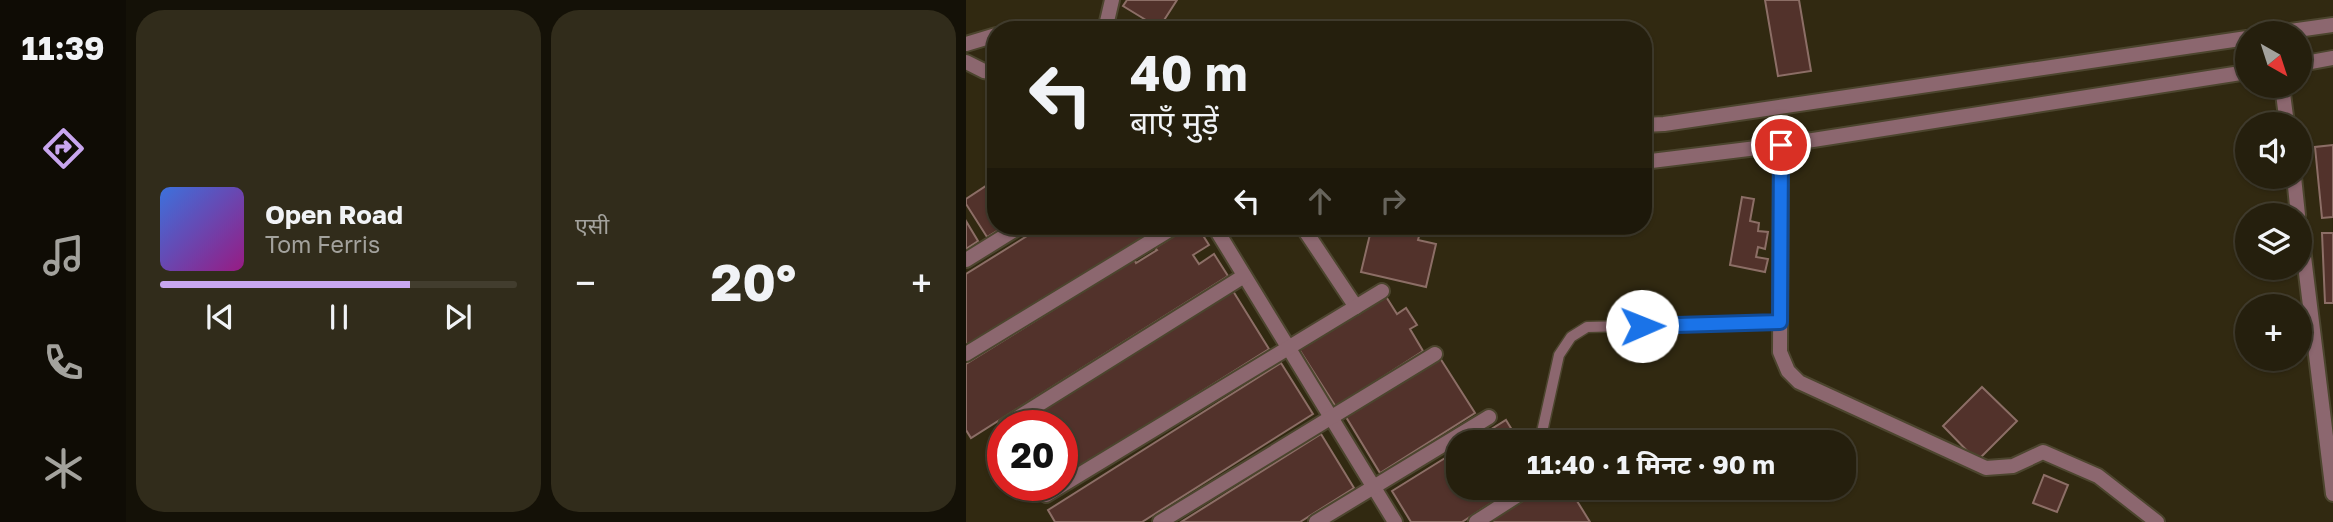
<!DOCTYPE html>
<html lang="hi">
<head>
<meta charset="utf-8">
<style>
  body { margin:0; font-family:"Golos Text","Noto Sans Devanagari",sans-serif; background:#312c1b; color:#f1f3f6; height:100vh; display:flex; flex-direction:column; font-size:26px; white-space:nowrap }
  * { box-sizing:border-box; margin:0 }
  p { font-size:23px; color:#a3a29d }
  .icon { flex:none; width:38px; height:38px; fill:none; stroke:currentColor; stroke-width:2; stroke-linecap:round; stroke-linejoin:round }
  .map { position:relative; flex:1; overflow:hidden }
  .details { display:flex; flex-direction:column; gap:10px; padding:10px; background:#141107; width:840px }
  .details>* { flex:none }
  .banner { position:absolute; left:21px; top:21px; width:665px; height:214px; border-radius:28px; box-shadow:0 2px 5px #0004,0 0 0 2px #423d2e; background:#251f0d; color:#f1f3f6; overflow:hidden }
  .needle { width:46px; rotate:141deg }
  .fabs { position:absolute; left:1269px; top:21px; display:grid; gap:14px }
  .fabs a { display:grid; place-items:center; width:77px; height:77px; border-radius:50%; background:#251f0d; box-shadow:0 2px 5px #0004,0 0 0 2px #423d2e; font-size:35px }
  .speed { position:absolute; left:21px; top:410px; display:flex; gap:14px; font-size:35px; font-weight:700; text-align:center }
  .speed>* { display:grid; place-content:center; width:91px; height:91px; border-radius:50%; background:#251f0d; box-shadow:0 2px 5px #0004,0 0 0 2px #423d2e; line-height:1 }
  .speed .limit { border:10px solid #d22; background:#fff; color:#111 }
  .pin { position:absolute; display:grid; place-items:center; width:60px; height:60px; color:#fff; margin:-30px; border:4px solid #fff; border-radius:50%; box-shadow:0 2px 7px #0007 }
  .me { position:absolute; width:77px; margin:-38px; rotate:89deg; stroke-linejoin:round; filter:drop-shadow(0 0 5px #0008) }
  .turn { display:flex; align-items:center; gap:24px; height:147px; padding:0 28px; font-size:32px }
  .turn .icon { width:91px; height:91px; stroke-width:2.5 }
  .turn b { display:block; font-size:49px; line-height:60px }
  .lanes { display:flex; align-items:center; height:66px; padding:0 28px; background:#0003; justify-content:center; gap:35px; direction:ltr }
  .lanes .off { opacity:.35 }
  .big { font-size:52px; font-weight:700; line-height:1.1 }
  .details .card { flex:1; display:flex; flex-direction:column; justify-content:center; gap:10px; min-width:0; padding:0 24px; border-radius:28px; background:#312c1b }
  .song { display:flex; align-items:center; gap:21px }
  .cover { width:84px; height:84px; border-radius:10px; background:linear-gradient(135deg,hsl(220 70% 55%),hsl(310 70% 35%)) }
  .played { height:7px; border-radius:4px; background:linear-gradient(90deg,#c8a6ef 70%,#423d2e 70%) }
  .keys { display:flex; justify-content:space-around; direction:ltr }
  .heat { display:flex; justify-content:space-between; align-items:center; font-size:38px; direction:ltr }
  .details .tiles { flex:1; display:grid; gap:10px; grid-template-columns:repeat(2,1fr) }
  .trip { position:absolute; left:480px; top:430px; width:410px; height:70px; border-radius:28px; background:#251f0d; box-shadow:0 2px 5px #0004,0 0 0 2px #423d2e; font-weight:700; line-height:70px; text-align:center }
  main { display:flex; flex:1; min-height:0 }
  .tabs { display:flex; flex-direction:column; width:126px; justify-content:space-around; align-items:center; background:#0f0c05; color:#a3a29d }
  .tabs .icon { width:49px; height:49px }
  .tabs .current { color:#c8a6ef }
  .tabs b { font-size:32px; color:#f1f3f6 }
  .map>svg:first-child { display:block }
</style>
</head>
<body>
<main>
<nav class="tabs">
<b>11:39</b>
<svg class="icon current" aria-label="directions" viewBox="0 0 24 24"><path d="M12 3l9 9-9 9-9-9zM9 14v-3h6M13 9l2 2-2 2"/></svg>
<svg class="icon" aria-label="music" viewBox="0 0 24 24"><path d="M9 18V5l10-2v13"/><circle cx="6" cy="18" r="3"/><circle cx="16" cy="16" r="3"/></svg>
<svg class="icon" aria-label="phone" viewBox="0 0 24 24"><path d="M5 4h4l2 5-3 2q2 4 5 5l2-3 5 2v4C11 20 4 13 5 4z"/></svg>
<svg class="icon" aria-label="climate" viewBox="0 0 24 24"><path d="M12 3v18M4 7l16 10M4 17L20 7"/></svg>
</nav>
<section class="details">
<div class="tiles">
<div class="card">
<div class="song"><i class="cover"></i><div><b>Open Road</b><p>Tom Ferris</p></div></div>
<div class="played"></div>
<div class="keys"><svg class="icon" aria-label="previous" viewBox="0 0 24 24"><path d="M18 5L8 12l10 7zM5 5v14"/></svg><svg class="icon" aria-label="pause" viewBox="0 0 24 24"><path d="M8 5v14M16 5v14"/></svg><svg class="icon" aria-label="next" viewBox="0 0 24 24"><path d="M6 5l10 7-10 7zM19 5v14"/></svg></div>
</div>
<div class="card"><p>एसी</p>
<div class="heat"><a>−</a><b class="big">20°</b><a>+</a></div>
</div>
</div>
</section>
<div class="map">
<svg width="1367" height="522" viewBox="0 0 1367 522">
  <rect width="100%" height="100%" fill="#312911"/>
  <g fill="#52322b" stroke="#8c6e66" stroke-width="2">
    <polygon points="161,0 211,0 193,28 157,6"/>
    <polygon points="799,0 833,0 845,71 812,76"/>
    <polygon points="1367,145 1367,217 1356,218 1349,147"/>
    <polygon points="26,182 30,188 30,226 39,226 21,237 0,204 0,199"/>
    <polygon points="776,197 788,199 784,221 793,223 792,231 802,232 799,249 792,247 790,257 802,259 799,272 764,265"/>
    <polygon points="0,221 12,241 0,249"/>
    <polygon points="77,226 197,226 0,350 0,274"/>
    <polygon points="224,226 231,226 243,245 227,255 233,264 248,254 262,276 5,438 0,430 0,364 168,259 170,263 191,250 189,248"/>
    <polygon points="406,226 456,226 452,240 470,244 460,287 395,272"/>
    <polygon points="1356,233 1367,233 1367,303 1359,303"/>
    <polygon points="267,291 303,349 96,479 96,425 54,425"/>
    <polygon points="419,295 431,314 440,308 451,325 444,329 457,351 370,407 333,349"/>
    <polygon points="474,358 509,413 414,473 380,417"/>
    <polygon points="315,363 347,414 176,522 89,522 82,510"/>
    <polygon points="1016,387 1051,421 1011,461 977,426"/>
    <polygon points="540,420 554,443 503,443"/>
    <polygon points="355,434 388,488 334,522 215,522"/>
    <polygon points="492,450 492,488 549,488 496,522 445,522 426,491"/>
    <polygon points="1078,475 1102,485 1091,512 1067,503"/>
    <polygon points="577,488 603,488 624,522 523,522"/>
  </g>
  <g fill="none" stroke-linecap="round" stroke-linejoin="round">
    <defs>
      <polyline id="service" points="576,432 593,355 605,337 621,327 814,322"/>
      <g id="minor">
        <polyline points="139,30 146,0"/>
        <polyline points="1316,86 1321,124"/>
        <polyline points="815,145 814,352 822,371 833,382 1020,468 1047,466 1077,452 1132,476 1191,522"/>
        <polyline points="1328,177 1332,215"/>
        <polyline points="1334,224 1367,494"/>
        <polyline points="248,226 429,522"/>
        <polyline points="336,226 390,307"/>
        <polyline points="0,260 55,226"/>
        <polyline points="0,354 210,226"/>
        <polyline points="40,425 278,276"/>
        <polyline points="80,495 416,291"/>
        <polyline points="194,522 469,354"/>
        <polyline points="350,522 523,417"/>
        <polyline points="510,522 563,488"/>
      </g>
      <g id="tertiary">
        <polyline points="1310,33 1367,25"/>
        <polyline points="0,44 30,35"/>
        <polyline points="0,62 18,71 30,73"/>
        <polyline points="1334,64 1367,58"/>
        <polyline points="677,125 698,124 1281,38"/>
        <polyline points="677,162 815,145 1281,72"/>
      </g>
    </defs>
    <use href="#service" stroke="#4c452e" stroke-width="13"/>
    <use href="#minor" stroke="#4c452e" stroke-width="18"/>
    <use href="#tertiary" stroke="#4c452e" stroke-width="18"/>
    <use href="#service" stroke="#8c676f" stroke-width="10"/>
    <use href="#minor" stroke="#8c676f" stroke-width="14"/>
    <use href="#tertiary" stroke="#8c676f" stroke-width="14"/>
  </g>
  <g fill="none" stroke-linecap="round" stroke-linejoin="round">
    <defs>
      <polyline id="route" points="676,326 814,322 815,145"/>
    </defs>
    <use href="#route" stroke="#114b97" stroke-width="18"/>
    <use href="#route" stroke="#1a73e8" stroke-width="12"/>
  </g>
</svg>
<div class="fabs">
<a><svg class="needle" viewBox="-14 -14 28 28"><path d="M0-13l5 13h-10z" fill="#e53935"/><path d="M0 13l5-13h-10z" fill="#a3a29d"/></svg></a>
<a><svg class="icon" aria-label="sound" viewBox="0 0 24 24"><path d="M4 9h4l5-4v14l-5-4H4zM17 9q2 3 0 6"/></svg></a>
<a><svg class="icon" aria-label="layers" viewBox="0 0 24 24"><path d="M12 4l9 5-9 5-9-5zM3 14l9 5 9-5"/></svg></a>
<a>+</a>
</div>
<div class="speed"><div class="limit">20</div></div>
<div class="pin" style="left:815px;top:145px;background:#d93025"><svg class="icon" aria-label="arrive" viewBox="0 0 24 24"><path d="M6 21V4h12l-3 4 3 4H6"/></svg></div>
<svg class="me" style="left:676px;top:326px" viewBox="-20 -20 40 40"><circle r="19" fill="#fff"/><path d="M0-13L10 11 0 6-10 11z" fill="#1a73e8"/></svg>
<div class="trip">11:40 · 1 मिनट · 90 m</div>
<div class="banner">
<div class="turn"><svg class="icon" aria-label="left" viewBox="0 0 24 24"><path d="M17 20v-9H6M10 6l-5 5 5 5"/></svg><div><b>40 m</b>बाएँ मुड़ें</div></div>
<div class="lanes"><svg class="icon" aria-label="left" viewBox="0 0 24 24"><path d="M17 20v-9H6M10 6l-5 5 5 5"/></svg><svg class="icon off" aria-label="ahead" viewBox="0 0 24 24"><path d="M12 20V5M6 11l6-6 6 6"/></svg><svg class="icon off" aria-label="right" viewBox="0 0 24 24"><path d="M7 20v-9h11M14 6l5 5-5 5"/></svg></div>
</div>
</div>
</main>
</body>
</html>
